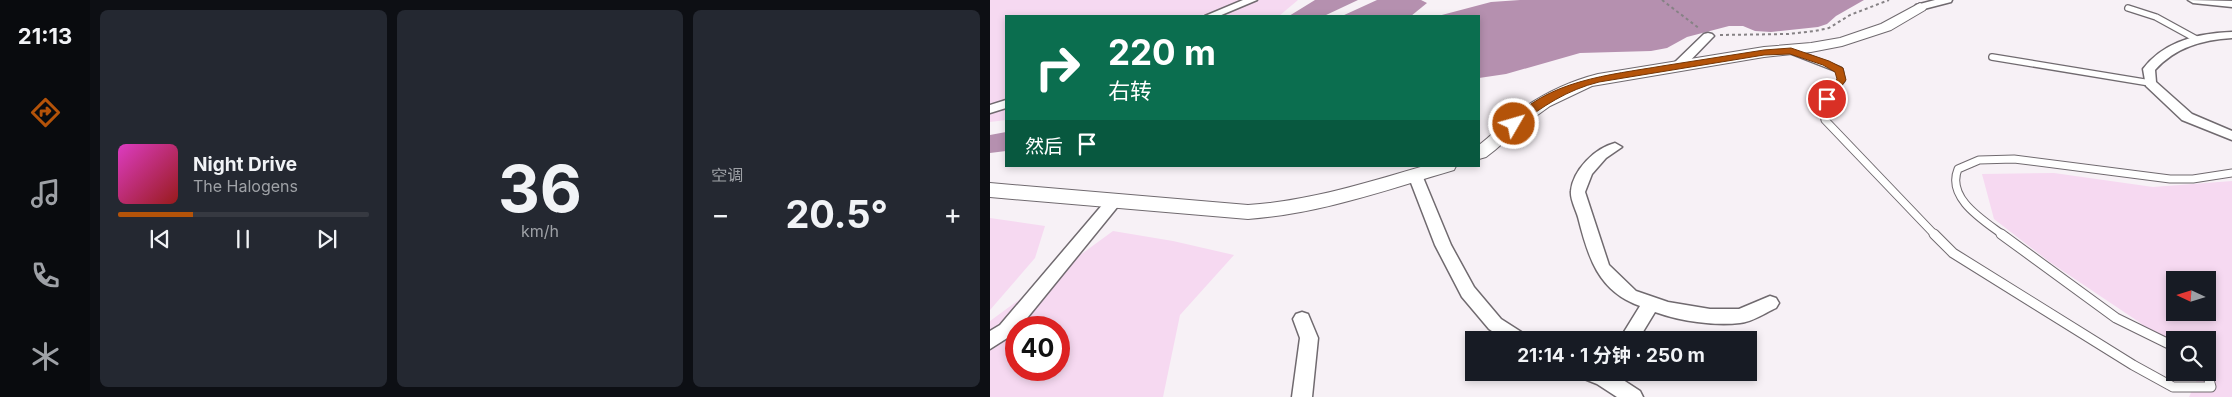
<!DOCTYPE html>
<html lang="zh">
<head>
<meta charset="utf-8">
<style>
  body { margin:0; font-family:Inter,"Noto Sans SC",sans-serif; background:#242831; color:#f1f3f6; height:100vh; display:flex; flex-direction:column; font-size:19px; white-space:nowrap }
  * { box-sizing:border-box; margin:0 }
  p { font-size:16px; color:#9ea1a6 }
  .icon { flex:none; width:28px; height:28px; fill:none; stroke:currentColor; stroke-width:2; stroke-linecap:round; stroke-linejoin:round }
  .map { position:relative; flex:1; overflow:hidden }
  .panel { display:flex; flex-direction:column; gap:10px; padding:10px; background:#0d0f14; width:900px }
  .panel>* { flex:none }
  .hud { position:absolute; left:15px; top:15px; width:475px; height:152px; border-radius:0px; box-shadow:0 2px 8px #0003; background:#0b6e4f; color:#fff; overflow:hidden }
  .needle { width:32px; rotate:274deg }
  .fabs { position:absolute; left:1176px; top:271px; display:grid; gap:10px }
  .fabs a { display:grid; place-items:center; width:50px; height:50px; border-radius:0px; background:#171b24; box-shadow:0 2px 8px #0003; font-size:25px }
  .speed { position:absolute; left:15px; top:316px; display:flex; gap:10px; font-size:25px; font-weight:700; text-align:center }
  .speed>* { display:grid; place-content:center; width:65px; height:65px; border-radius:50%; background:#171b24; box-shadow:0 2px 8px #0003; line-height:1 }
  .speed .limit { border:8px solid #d22; background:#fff; color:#111 }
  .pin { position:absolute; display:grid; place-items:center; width:42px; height:42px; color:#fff; margin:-21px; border:2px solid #fff; border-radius:50%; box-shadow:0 1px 5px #0007 }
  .me { position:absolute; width:55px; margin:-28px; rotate:52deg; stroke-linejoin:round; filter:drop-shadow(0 0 4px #0008) }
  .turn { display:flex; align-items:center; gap:18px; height:105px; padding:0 20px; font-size:22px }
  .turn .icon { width:65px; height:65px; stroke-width:2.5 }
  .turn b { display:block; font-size:35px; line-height:42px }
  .then { display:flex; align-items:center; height:48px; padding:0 20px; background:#0003; gap:10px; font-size:19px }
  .big { font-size:38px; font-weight:700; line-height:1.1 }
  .panel .tile { flex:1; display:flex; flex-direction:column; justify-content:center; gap:8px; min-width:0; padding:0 18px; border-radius:8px; background:#242831 }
  .panel .dial { align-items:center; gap:0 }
  .dial b { font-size:65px; line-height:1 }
  .song { display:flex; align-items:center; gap:15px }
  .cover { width:60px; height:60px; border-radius:8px; background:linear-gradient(135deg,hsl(310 70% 55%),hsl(0 70% 35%)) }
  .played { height:5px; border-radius:2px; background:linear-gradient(90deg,#b45309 30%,#363941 30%) }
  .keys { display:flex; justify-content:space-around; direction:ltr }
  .heat { display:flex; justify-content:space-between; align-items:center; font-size:28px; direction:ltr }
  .panel .tiles { flex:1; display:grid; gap:10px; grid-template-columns:repeat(3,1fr) }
  .trip { position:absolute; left:475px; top:331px; width:292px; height:50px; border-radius:0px; background:#171b24; box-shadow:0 2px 8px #0003; font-weight:700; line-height:50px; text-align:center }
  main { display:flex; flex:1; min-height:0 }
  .menu { display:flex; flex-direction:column; width:90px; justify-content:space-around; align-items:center; background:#090b0e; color:#9ea1a6 }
  .menu .icon { width:35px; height:35px }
  .menu .active { color:#b45309 }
  .menu b { font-size:22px; color:#f1f3f6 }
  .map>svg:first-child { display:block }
</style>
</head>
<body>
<main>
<nav class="menu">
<b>21:13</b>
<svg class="icon active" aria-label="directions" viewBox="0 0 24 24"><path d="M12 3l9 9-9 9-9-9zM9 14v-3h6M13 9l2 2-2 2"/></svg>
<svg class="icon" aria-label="music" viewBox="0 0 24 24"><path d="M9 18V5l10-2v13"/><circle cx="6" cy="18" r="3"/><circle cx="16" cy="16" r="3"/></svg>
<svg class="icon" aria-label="phone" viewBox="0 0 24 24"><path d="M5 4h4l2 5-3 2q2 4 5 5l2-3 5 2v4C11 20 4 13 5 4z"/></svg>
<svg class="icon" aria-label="climate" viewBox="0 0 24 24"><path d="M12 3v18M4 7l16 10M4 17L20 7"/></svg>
</nav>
<section class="panel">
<div class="tiles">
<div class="tile">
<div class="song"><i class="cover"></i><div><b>Night Drive</b><p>The Halogens</p></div></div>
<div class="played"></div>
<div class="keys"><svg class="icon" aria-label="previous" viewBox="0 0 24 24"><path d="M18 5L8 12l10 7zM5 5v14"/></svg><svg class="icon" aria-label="pause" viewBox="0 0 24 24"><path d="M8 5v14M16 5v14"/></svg><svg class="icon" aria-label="next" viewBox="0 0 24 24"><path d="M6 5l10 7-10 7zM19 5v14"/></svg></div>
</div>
<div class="tile dial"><b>36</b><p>km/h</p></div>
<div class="tile"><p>空调</p>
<div class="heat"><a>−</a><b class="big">20.5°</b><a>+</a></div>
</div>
</div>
</section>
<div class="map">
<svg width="1242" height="397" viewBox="0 0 1242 397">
  <rect width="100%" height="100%" fill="#f7f1f6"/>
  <g fill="#f6d9f1" fill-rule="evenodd">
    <polygon points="0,0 308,0 289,16 16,16 16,120 0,122"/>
    <path d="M1064,173L1163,187L1242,181V397H1199L1209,375L1206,373L1218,372V340H1185V354L1149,322L1061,263L1004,219L992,174ZM1185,280H1218V312H1185Z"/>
    <polygon points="0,218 55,226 45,258 0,310"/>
    <path d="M123,231L183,241L244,255L190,315L173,397H0V321ZM26,328H69V370H26Z"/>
  </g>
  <g fill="#b590af">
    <polygon points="325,0 368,0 334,16 299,16"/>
    <polygon points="387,0 431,0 437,3 421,16 352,16"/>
    <polygon points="530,0 874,0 846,16 837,24 828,27 781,32 765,31 753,26 739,26 697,37 677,48 661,51 590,53 516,74 489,78 489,16 448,16 501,2"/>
    <polygon points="16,132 16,151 0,153 0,135"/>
  </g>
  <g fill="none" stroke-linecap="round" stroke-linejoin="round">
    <defs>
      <g id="lane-far2">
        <polyline points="1138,8 1166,17 1208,40"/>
        <polyline points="801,51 850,70 852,80 831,105"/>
        <polyline points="1002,57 1160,83"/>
      </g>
      <g id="lane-far1">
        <polyline points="832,104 835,120 945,235"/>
        <path d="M1013,235C993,220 956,198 968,169L989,160L1024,159L1180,179H1203L1242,173"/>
      </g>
      <g id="lane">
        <polyline points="944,234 963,253 1143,365 1183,387 1221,387 1217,372"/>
        <polyline points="1011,234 1126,318 1185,347"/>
      </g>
      <g id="street">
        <polygon points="253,0 267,0 229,16 215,16"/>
        <polygon points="945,0 962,0 961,2 930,10 925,7 926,5"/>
        <polygon points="1198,0 1242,1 1242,7 1203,3"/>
        <path d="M1242,32V38C1212,40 1186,47 1165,70L1166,82L1202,114L1242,131V140L1192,120L1156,86L1153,69C1174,41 1209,33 1242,32Z"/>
        <polygon points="718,33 722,34 724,36 722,38 692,69 684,69 682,66 684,63 714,34"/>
        <polygon points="16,100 16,108 0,113 0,105"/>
        <path d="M625,143L632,147L616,158L602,174L595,192L619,265L646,291L678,302L720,309H749L780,296L786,298L789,303L786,308C775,313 762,322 750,323C724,326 690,321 665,312L648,340H629L650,306C608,291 598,257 588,217C586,210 580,199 581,191C583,170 605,148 625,143Z"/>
        <polygon points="425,170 430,172 432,175 461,245 484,287 511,319 536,335 538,340 515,340 499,329 472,297 445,245 418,175 420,172"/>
        <polygon points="124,196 129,197 132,201 129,205 29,328 26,328 22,335 0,349 0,331 10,325 119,197"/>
        <polygon points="312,312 318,314 328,338 322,397 302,397 310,338 303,319 306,314"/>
        <polygon points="590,372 621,372 650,391 653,397 627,397 607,384 592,378"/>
      </g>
      <g id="secondary">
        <path d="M930,3L937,7L935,10L901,30L852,46L821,52L774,57L602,86L560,106L531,127L505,150L496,157L489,159V145C500,137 510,126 521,117C547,97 576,82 608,74L774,47L821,43L850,38L891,24Z"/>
        <path d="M434,166H466L464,170C396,190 329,214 258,219L0,197V183L258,205C319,201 376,183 434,166Z"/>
      </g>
    </defs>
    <use href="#lane-far2" stroke="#706a6f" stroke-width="8"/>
    <use href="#lane-far1" stroke="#706a6f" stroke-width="9"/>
    <use href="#lane" stroke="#706a6f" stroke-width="11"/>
    <use href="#street" stroke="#706a6f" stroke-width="3"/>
    <use href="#secondary" stroke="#706a6f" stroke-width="2"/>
    <g stroke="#868285" stroke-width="2" stroke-dasharray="3 3" stroke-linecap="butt">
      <polyline points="672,0 710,29"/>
      <polyline points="730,35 798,34 825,31 839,28 860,15 899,0"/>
    </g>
    <use href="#lane-far2" stroke="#fff" stroke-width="5.5"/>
    <use href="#lane-far1" stroke="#fff" stroke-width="7"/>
    <use href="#lane" stroke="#fff" stroke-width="9"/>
    <use href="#street" fill="#fff" fill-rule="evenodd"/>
    <use href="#secondary" fill="#fff" fill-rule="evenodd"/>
  </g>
  <path fill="#b45309" stroke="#753606" d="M801,48L839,61L853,68L856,80L840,101L837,102L832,99L847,79L845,72L833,65L800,54L774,55L609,82C577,90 553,106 527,126L524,127L519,124C556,80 620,75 672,66C706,61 740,55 774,50Z"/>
</svg>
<div class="fabs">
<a><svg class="needle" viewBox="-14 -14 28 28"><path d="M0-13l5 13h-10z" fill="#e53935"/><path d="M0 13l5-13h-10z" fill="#9ea1a6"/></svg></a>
<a><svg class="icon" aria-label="search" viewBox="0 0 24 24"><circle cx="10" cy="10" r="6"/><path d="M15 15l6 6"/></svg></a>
</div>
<div class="speed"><div class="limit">40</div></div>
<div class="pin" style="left:837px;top:99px;background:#d93025"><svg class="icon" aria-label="arrive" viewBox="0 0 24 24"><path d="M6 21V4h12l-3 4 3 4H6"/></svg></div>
<svg class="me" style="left:524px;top:124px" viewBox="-20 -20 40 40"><circle r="17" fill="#b45309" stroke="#fff" stroke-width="3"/><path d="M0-11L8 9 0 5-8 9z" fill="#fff"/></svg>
<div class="trip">21:14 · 1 分钟 · 250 m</div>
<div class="hud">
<div class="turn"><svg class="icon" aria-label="right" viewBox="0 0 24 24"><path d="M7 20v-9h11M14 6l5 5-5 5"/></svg><div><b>220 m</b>右转</div></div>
<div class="then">然后<svg class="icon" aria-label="arrive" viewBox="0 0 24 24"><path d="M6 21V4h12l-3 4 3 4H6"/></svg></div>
</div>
</div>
</main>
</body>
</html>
